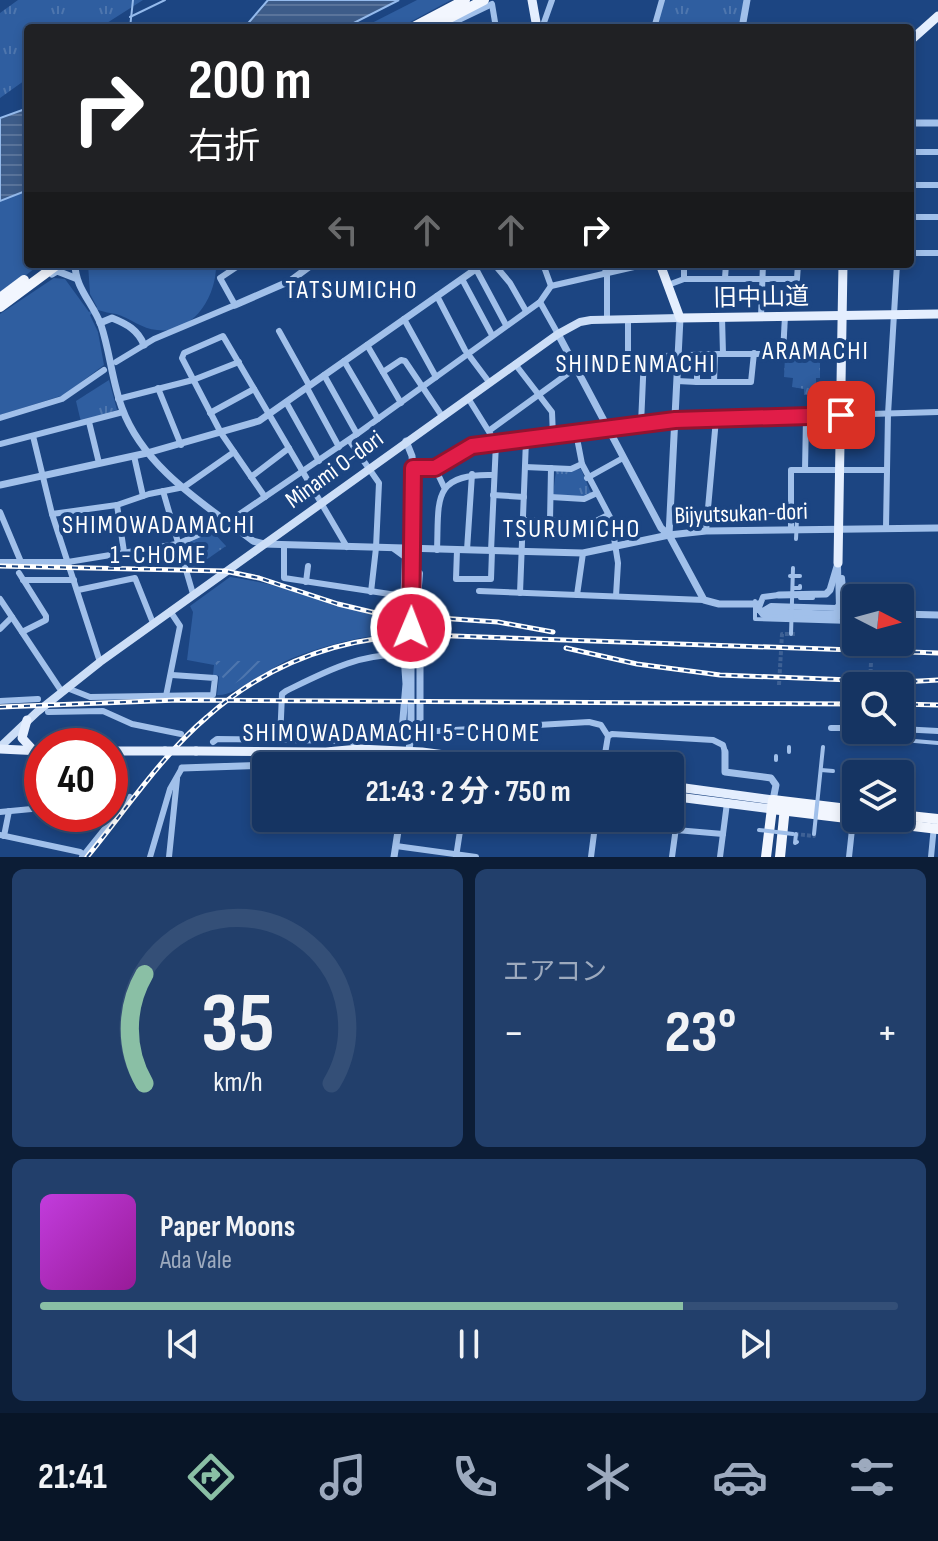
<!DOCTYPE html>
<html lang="ja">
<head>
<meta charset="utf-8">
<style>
  body { margin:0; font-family:"Sofia Sans Condensed","Noto Sans JP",sans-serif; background:#223f6b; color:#f1f3f6; height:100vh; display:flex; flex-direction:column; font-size:30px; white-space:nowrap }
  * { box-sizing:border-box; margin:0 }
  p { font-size:26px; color:#9daabe }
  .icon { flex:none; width:44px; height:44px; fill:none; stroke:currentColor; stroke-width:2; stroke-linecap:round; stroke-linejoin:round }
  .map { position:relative; height:857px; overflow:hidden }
  .sheet { display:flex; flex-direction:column; gap:12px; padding:12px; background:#0c1d36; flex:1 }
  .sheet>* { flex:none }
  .top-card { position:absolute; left:24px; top:24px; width:890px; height:244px; border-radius:8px; box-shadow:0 4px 12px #0003,0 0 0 2px #344f77; background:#202124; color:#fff; overflow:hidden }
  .needle { width:52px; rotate:96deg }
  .tools { position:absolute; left:842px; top:584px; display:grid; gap:16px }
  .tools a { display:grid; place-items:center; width:72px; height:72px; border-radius:8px; background:#153462; box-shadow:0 4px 12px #0003,0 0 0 2px #344f77; font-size:40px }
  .speed { position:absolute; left:24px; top:728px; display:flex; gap:16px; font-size:40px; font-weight:700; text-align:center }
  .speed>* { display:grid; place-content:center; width:104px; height:104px; border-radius:50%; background:#153462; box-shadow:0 4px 12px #0003,0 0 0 2px #344f77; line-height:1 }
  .speed .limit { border:12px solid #d22; background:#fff; color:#111 }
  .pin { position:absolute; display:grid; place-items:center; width:68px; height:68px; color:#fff; margin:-34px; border-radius:16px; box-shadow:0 4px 12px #0006 }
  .me { position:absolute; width:88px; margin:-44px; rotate:1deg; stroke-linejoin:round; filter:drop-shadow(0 0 6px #0008) }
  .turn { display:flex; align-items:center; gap:28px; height:168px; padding:0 32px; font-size:36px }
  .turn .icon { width:104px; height:104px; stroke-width:2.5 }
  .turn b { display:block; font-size:56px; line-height:68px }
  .lanes { display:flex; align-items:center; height:76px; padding:0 32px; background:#0003; justify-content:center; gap:40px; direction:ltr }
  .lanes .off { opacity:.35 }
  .big { font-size:60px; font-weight:700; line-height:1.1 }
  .sheet .card { flex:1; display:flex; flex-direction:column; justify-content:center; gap:12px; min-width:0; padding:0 28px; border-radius:12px; background:#223f6b }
  .sheet .dial { align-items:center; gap:0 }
  .dial svg { height:208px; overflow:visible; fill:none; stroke:#344f77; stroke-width:7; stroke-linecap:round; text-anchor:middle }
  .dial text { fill:#f1f3f6; stroke:none }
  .song { display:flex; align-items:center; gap:24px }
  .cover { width:96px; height:96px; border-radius:12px; background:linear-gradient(135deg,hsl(290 70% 55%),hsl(300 70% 35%)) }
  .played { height:8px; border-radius:4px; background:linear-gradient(90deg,#8abfa5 75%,#344f77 75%) }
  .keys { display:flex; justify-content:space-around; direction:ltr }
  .heat { display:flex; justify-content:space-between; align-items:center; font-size:44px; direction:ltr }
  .sheet .tiles { flex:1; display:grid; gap:12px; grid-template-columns:1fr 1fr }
  .card:last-child { grid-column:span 2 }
  .trip { position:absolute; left:252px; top:752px; width:432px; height:80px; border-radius:8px; background:#153462; box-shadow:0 4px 12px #0003,0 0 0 2px #344f77; font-weight:700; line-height:80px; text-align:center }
  .tabs { display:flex; height:128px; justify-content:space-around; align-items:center; background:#081527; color:#9daabe }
  .tabs .icon { width:56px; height:56px }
  .tabs .on { color:#8abfa5 }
  .tabs b { font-size:36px; color:#f1f3f6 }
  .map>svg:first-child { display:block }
</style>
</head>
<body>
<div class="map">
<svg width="938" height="857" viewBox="0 0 938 857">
  <defs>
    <pattern id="park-tufts" width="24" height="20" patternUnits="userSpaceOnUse" patternTransform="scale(2)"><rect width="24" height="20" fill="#2f5ea0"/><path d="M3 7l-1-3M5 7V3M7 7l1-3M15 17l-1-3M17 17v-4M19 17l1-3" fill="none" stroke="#4e76ae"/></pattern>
    <pattern id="garden-furrows" width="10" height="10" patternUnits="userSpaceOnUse" patternTransform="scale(2)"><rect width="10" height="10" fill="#2f5ea0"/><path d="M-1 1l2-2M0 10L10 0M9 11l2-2" fill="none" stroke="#4e76ae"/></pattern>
    <pattern id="water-rules" width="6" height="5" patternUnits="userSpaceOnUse" patternTransform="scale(2)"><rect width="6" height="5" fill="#3d5c89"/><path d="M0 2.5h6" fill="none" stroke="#5a749b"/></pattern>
  </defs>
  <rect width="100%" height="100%" fill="#1c4582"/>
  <g fill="#2f5ea0">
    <polygon points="417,0 451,0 399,28 362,28"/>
    <polygon points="28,190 28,264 40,264 0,296 0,201"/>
    <path d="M88,264H216C217,296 193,335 157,330C142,329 130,318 116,314C110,313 104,312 98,310L90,315L98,332L104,365L64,395L0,415V314L54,278L65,279L89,312L97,307L90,294Z"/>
    <path d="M230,577C289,584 343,612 402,620V633C362,635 325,645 288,660C269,669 234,697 217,695L219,676L213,675L214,665L187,660L193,612L190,606Z"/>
  </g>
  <g fill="url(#park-tufts)">
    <polygon points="18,0 143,0 99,28 28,28 28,78 0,98 0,13"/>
    <polygon points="664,0 744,0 739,28 656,28"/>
    <polygon points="820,356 820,378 816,378 816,395 804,395 804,389 792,387 793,378 784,377 785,357"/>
    <polygon points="109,380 117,410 81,422 76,401"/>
    <polygon points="581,469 591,493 582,498 553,494 556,471"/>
    <polygon points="212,531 226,546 196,567 186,566 180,544"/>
  </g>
  <path fill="url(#garden-furrows)" d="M214,661H270L234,684C221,683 220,670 214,661Z"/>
  <g fill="url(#water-rules)" stroke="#94baec" stroke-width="2">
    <polygon points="268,0 399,0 344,28 244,28"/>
    <polygon points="28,108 28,190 0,201 0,118"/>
  </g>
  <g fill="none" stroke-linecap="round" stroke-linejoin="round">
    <g stroke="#94baec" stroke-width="2">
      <polyline points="130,17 165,0"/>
      <polyline points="130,28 133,0"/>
    </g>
    <g stroke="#3e6195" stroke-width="4" stroke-dasharray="4 2" stroke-linecap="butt">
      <polyline points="779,685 782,634 795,634"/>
      <polyline points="870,685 871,662"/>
      <polyline points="795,834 814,836 814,834"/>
    </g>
    <polyline stroke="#3e6195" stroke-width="7" stroke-dasharray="7 3.5" stroke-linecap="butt" points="411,628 411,659"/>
    <g stroke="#a1c0ea" stroke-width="4">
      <polyline points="790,576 800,576"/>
      <polyline points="846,587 853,588"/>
      <polyline points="794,588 800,588 800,586"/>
      <polyline points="800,598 813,598"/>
      <polyline points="857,730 856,736 938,743"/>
      <polyline points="789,747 789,752"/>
      <polyline points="776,760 776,756"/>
      <polyline points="821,770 833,771"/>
      <polyline points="796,834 795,843 797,842"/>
    </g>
    <g stroke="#a1c0ea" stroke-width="6">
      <polyline points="442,28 492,4 496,28"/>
      <polyline points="542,28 552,0"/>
      <polyline points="654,28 662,0"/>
      <polyline points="910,152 938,152"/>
      <polyline points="910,185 938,185"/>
      <polyline points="910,217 938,217"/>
      <polyline points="910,253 938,253"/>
      <polyline points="494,264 510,283 526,311"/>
      <polyline points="543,264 551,286"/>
      <polyline points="603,264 607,274 607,320"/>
      <polyline points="476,269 506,325"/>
      <polyline points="725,278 726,264"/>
      <polyline points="462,279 492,335"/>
      <polyline points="684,279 684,264"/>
      <polyline points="668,285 684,279 797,279 798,264"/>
      <polyline points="437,296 465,350 489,382"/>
      <polyline points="540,302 558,334"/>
      <polyline points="722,317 723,354"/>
      <polyline points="761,317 763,264"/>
      <polyline points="404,319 436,377"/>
      <polyline points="628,319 628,356"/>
      <polyline points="279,331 309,385"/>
      <polyline points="367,345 401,403"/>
      <polyline points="783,353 785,316"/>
      <polyline points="697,354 697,382 751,382 754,353"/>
      <polyline points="344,361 378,419"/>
      <polyline points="116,362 154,339 235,305 220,278 241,264"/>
      <polyline points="515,364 552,412 553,436"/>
      <polyline points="383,372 401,360 405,361 442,416"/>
      <polyline points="324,375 357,434"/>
      <polyline points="677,381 697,382"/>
      <polyline points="714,382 715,354"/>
      <polyline points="158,388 181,445"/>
      <polyline points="307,388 339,447"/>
      <polyline points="468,398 496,443 491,551"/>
      <polyline points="118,399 193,380 239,362"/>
      <polyline points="286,402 319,461"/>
      <polyline points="210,413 254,389"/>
      <polyline points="0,418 62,399 104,370"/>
      <polyline points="89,422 99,463"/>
      <polyline points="641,424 644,356"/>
      <polyline points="490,430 588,359 715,354 842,354"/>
      <polyline points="576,433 582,464 611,519 618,563 616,596"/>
      <polyline points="33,436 52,514 100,662"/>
      <polyline points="349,440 379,483 376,548 371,592"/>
      <polyline points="0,444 123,412"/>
      <polyline points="134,456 143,496"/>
      <polyline points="525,467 571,469 582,464"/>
      <polyline points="413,468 435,468 472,446 675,420 938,412"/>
      <polyline points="435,468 444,487"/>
      <polyline points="805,470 806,418"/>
      <polyline points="251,477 289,448"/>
      <polyline points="587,478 623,458"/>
      <polyline points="163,491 193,594"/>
      <polyline points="493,495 524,497"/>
      <polyline points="265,497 221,433 182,358 184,353 223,336 347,547"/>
      <polyline points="551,497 584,499 597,493"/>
      <polyline points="117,505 124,552"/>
      <polyline points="0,512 21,562"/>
      <polyline points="52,514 117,505 149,494 184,487 234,452"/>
      <polyline points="523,520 594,522 608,515"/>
      <polyline points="550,521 551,468"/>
      <polyline points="886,528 888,414 897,264"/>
      <polyline points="791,530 791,470 887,470"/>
      <polyline points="706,531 716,419"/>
      <polyline points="284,546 284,578 403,596"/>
      <polyline points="394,549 405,557 403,608 405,611"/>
      <path d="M437,550C439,500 431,473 494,475"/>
      <polyline points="457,550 456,579 491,579 492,551"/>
      <polyline points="467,550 472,474"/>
      <polyline points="0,562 68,562 177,544 228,522 357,434 540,302 551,286 647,264"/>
      <polyline points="412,568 420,573 417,611"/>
      <polyline points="19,573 46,616 46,620 22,632"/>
      <polyline points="842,578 845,609 856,612"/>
      <polyline points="23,580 74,580"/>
      <polyline points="306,582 308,566"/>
      <polyline points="78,590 135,578 153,623"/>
      <polyline points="479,591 704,600"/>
      <polyline points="520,593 526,440"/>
      <polyline points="577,595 583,553"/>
      <polyline points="779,595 763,597 758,610 763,611 771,606 836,608 840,604"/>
      <polyline points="0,599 62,692"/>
      <polyline points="760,611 763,615 833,619 839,617 841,611"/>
      <polyline points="763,611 835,614 839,609 838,566"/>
      <polyline points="0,629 12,617"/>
      <polyline points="67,688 90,697 213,695 215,678 172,675"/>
      <polyline points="166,696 180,626 170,611"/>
      <polyline points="0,701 38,699"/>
      <polyline points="48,712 103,711 132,724 181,734"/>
      <polyline points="831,728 856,728"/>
      <polyline points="900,729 938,731"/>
      <polyline points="420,732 589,722 601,725 608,736 603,766"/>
      <polyline points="608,736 612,734 713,740 723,745 725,752"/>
      <path d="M280,740L282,694L286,691C325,672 360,653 404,655"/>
      <polyline points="213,742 217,739 351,741 359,749"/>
      <polyline points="0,812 42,808"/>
      <polyline points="676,830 723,834"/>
      <polyline points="0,835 80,852 84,855"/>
      <polyline points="4,836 9,811"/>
      <polyline points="396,846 476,857"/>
      <polyline points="82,857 130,797"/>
      <polyline points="150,857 170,789 182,768"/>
      <polyline points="169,857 177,779"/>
      <polyline points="456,857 462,818"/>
      <polyline points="591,857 596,818"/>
      <polyline points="672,857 680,798"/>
      <polyline points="720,857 727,803"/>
      <polyline points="849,857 853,820"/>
      <polyline points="931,857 934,826"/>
    </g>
    <g stroke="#a1c0ea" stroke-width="7">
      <polyline points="742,28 747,0"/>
      <polyline points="910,123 938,123"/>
      <path d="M75,264C75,288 93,303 101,325C110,352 112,381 122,408C144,468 204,504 253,541L264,544L583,553L669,535L706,531L938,528"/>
      <polyline points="52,274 57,271 75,278"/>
      <polyline points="235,305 290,281 313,264"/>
      <polyline points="680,318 669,535 704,600 719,604 759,604"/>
      <path d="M100,323L112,318C127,324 138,330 144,345"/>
      <polyline points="558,334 661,528 669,535"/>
      <polyline points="406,441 412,456 413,468 411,628"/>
      <polyline points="0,485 147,453 259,421 483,264"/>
      <polyline points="779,595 826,594 830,590 838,563"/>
      <polyline points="900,614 938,615"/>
      <polygon points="404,655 420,656 420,732 411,734 402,730 406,684"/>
      <polyline points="725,752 725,772 771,778 776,785 773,800"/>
      <polyline points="407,766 411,734 411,659"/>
      <polyline points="182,768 324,763 326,752"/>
      <polyline points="394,857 400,818"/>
    </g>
    <polyline stroke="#ccdef7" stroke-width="8" points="0,747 37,712 100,662 558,334 580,322 591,320 680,318"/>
    <g stroke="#e4eefe" stroke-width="9">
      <polyline points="532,0 537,28"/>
      <polyline points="910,41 938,16"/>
      <polyline points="660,264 680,318 938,314"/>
      <polyline points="838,563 843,264"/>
      <polyline points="27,720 22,738 34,751"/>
      <polyline points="0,749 42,751"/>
      <polyline points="110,751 165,751"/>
      <polyline points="196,751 326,752 359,749 422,752 528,766"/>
      <polyline points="341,754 454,766"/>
      <polyline points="670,786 773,800"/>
      <polyline points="670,796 772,809"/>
    </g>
    <g stroke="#f2f6fe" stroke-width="10">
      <polyline points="412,28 465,0"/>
      <polyline points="430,28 484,0"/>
      <polyline points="0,298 24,280"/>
      <polyline points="0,307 58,264"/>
      <polyline points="772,809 938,829"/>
      <polyline points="900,815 938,819"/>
      <polyline points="766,857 773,800 856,810"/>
      <polyline points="780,857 785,807"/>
    </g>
    <defs>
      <g id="rail">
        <polyline points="0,566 225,571 259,578 338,604 380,614 498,622 553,632"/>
        <polyline points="566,648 637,664 720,675 902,682 938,680"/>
        <polyline points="900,704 938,705"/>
        <polyline points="0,707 178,700 856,704"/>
        <path d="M87,857C124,812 163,754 207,717C269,662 344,636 426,635L938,653"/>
      </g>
    </defs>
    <use href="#rail" stroke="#fff" stroke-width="5"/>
    <use href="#rail" stroke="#1c4582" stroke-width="2" stroke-dasharray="6" stroke-linecap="butt"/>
    <g stroke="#a1c0ea" stroke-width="4">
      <polyline points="796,539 797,519"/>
      <polyline points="755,601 755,619 851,622"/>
      <polyline points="791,634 793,568"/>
      <polyline points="759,830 793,834"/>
      <polyline points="814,834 823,747"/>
    </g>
    <polyline stroke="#a1c0ea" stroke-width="6" points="405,611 417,611"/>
    <polyline stroke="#e4eefe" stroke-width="9" points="165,751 196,751"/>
  </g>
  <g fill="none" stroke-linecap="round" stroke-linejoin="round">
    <defs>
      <polyline id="route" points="411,628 413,468 435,468 472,446 675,420 841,415"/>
    </defs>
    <use href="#route" stroke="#92132f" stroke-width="20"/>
    <use href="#route" stroke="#e11d48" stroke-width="14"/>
  </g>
  <g text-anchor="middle" stroke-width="8" stroke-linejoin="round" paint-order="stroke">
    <g font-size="24" fill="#fff" stroke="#1c4582">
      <text transform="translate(761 297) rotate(-1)" y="8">旧中山道</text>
      <text transform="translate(334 469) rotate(-36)" y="8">Minami O-dori</text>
      <text transform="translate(741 513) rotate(-2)" y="8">Bijyutsukan-dori</text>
    </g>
    <g font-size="26" letter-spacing="2" fill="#fff" stroke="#1c4582">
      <text x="352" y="298">TATSUMICHO</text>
      <text x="816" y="359">ARAMACHI</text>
      <text x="636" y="372">SHINDENMACHI</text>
      <text x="159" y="533">SHIMOWADAMACHI<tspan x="159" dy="30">1-CHOME</tspan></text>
      <text x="572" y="537">TSURUMICHO</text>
      <text x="392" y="741">SHIMOWADAMACHI 5-CHOME</text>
    </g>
  </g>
</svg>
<div class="tools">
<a><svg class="needle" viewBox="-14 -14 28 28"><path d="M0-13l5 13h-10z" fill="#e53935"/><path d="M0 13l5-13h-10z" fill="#9daabe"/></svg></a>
<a><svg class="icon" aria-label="search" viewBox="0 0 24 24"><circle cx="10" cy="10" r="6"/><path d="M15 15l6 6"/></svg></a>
<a><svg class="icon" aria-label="layers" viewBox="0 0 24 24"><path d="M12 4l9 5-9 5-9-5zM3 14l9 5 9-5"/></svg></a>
</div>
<div class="speed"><div class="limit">40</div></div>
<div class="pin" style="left:841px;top:415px;background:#d93025"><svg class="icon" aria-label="arrive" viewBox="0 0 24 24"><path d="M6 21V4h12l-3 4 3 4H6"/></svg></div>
<svg class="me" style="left:411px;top:628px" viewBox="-20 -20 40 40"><circle r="17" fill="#e11d48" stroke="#fff" stroke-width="3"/><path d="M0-11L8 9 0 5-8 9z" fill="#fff"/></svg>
<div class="trip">21:43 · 2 分 · 750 m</div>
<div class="top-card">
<div class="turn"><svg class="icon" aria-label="right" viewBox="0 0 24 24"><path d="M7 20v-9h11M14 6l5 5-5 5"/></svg><div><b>200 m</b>右折</div></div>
<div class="lanes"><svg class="icon off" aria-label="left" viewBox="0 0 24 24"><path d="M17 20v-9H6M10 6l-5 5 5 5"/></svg><svg class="icon off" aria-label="ahead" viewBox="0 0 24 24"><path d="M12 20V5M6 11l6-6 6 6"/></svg><svg class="icon off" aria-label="ahead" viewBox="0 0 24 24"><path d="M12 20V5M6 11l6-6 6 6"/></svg><svg class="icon" aria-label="right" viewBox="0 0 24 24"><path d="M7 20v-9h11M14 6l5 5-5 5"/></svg></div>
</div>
</div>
<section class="sheet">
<div class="tiles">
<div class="card dial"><svg viewBox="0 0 100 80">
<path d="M14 69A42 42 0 1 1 86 69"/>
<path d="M14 69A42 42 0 0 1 14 27" stroke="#8abfa5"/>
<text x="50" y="56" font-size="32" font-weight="700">35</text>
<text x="50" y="72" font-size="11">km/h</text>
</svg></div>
<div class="card"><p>エアコン</p>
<div class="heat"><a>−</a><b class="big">23°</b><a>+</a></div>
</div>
<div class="card">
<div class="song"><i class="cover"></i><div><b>Paper Moons</b><p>Ada Vale</p></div></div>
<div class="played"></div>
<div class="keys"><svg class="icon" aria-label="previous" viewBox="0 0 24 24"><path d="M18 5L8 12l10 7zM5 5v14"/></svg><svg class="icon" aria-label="pause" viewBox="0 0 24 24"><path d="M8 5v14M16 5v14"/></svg><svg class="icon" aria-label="next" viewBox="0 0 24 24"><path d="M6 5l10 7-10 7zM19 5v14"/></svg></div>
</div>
</div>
</section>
<nav class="tabs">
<b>21:41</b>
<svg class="icon on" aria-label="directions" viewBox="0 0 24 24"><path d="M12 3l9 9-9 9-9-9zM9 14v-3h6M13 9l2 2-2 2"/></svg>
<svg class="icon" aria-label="music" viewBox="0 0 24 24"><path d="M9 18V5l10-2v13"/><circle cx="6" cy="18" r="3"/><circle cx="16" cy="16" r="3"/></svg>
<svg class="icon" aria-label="phone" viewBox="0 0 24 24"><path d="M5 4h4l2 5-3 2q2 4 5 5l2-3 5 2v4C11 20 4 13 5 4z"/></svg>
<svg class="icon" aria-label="climate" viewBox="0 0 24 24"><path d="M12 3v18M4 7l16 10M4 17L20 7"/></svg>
<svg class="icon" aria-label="car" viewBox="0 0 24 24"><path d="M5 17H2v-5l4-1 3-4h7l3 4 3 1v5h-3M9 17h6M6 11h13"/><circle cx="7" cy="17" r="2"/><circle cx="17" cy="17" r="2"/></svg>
<svg class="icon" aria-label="filters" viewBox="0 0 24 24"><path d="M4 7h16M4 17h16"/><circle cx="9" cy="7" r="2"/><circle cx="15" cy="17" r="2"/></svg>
</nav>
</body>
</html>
